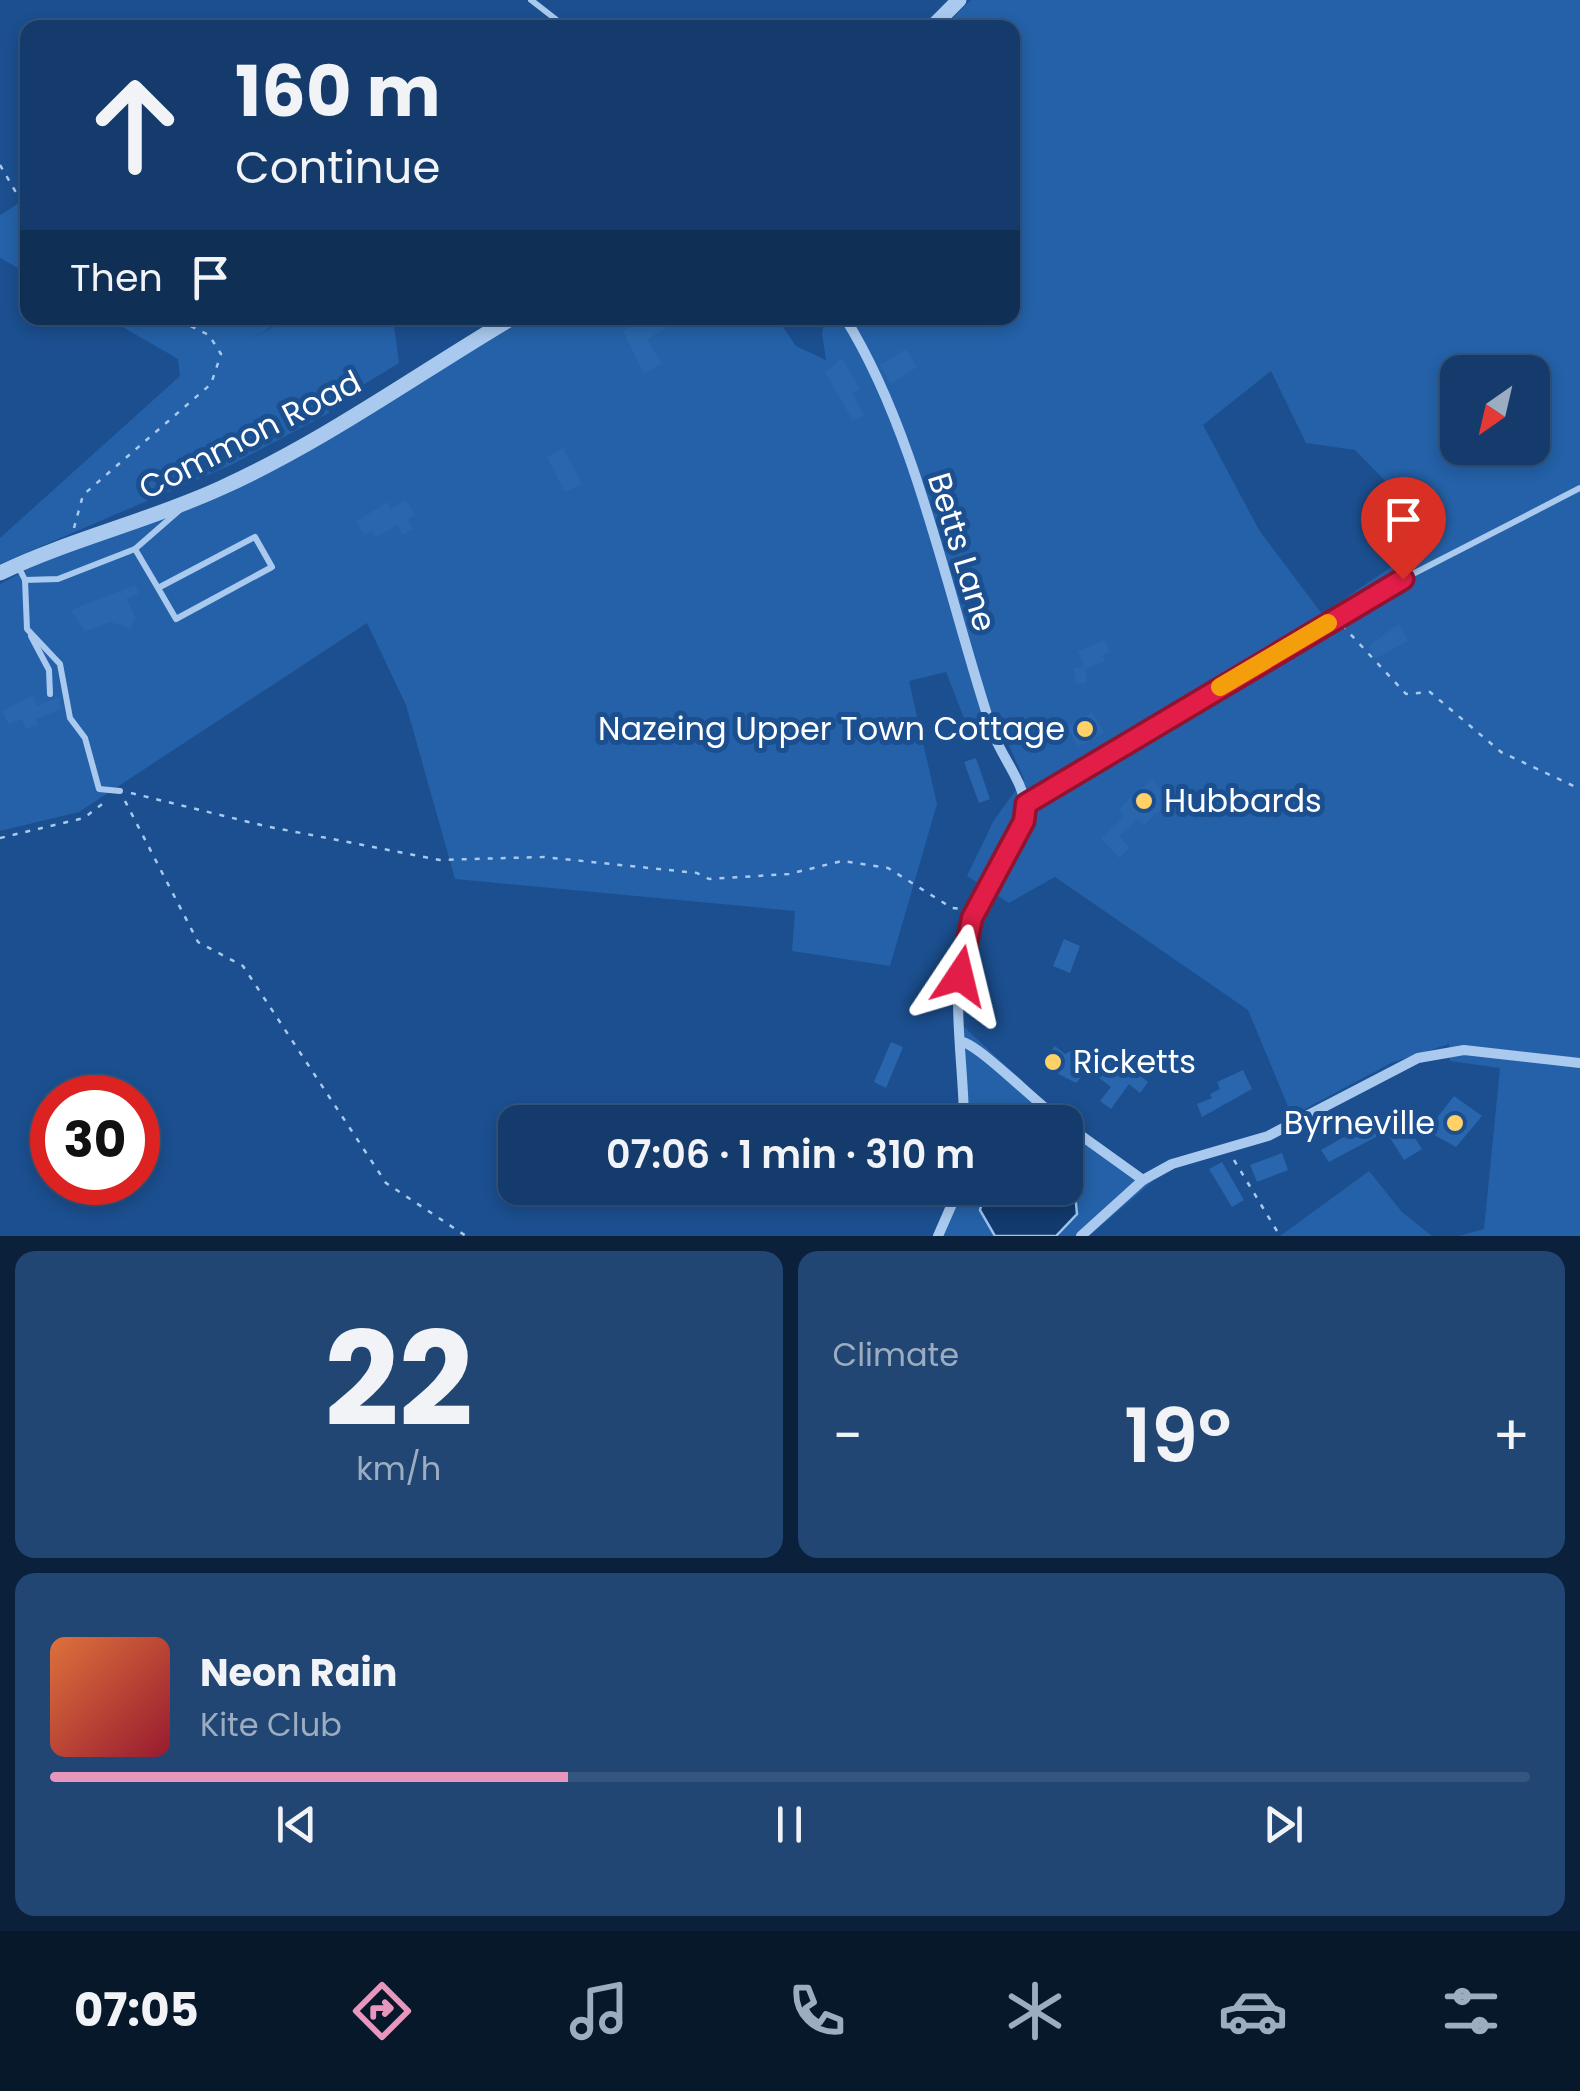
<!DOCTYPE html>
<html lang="en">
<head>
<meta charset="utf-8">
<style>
  body { margin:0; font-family:Poppins,sans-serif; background:#214673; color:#f1f3f6; height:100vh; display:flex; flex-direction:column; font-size:38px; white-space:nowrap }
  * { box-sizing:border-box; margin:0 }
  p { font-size:32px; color:#9dadc1 }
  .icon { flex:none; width:55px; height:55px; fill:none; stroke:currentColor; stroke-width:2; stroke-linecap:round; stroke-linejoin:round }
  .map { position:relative; height:1236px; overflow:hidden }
  .details { display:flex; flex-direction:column; gap:15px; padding:15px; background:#0b203b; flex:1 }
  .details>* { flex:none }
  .banner { position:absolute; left:20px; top:20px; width:1000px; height:305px; border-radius:20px; box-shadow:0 5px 15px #0003,0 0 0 2px #33557e; background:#143b6b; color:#f1f3f6; overflow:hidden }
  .needle { width:65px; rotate:214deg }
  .tools { position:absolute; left:1440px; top:355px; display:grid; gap:20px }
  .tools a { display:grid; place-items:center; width:110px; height:110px; border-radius:20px; background:#143b6b; box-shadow:0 5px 15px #0003,0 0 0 2px #33557e; font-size:50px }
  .speed { position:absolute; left:30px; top:1075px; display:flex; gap:20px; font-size:50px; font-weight:700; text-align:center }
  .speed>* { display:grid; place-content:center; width:130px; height:130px; border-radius:50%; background:#143b6b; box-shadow:0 5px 15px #0003,0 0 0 2px #33557e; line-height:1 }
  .speed .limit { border:15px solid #d22; background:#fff; color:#111 }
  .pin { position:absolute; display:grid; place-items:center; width:85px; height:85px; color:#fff; margin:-102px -42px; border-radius:50% 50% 50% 0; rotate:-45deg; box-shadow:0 0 10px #0007 }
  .pin .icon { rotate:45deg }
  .me { position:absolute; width:110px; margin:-55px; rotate:10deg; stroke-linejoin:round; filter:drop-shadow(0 0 8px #0008) }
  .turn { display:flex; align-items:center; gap:35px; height:210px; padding:0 50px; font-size:45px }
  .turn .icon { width:130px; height:130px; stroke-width:2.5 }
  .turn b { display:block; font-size:70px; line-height:85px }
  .then { display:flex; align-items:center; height:95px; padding:0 50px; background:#0003; gap:20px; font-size:38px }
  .big { font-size:75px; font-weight:600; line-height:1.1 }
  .details .card { flex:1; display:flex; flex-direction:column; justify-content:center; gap:15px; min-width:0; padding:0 35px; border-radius:20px; background:#214673 }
  .details .dial { align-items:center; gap:0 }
  .dial b { font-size:130px; line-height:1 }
  .song { display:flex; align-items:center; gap:30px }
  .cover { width:120px; height:120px; border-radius:15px; background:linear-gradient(135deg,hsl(20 70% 55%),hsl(350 70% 35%)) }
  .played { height:10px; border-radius:5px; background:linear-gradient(90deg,#e797bd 35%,#33557e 35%) }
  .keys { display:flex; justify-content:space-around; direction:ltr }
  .heat { display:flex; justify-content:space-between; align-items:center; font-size:55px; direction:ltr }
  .details .tiles { flex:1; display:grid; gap:15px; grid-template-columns:1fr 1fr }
  .card:last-child { grid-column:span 2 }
  .trip { position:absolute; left:498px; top:1105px; width:585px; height:100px; border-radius:20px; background:#143b6b; box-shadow:0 5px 15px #0003,0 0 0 2px #33557e; font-weight:600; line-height:100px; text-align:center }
  .tab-bar { display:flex; height:160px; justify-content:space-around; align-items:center; background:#08182b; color:#9dadc1 }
  .tab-bar .icon { width:70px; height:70px }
  .tab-bar .on { color:#e797bd }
  .tab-bar b { font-size:45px; color:#f1f3f6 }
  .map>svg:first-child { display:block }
</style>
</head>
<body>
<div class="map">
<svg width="1580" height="1236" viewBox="0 0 1580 1236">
  <rect width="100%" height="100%" fill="#1b4f8f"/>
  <g fill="#2461a8" fill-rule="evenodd">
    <path d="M971,0H1580V1236H1459L1484,1229L1500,1068L1450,1061L1449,1044L1391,1063L1292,1116L1248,1010L1055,877L1009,903L967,876L994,820L1024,779L998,721H965L946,672L909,681L937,804L890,966L792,951L795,911L455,879L406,705L367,623L79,812L0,831V584L37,564L196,505L440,371L524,318H777L796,346L826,360L822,333L825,318H1012V28L943,27ZM1271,371L1306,443L1355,450L1438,535L1322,614L1259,530L1203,425ZM1458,372H1532V448H1458Z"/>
    <polygon points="27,198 27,273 0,258 0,215"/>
    <polygon points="107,318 287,318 251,339 290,318 393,318 399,363 329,406 329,413 231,465 0,564 0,538 180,376 178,359"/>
    <polygon points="963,1026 1053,1110 1153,1181 1089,1236 936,1236 959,1188 1065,1188 1065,1122 964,1122"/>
    <polygon points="1369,1171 1402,1212 1432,1236 1280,1236"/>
  </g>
  <polygon fill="#123a6d" stroke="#9cc4f0" stroke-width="2.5" points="1065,1177 1074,1184 1077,1214 1056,1236 995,1236 980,1210 986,1188 1065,1188"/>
  <g fill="#2a66ad">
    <polygon points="645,318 667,318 671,324 647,340 662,363 644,374 623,331"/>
    <polygon points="906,349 917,367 890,384 880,365"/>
    <polygon points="842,358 860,389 852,393 864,415 853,421 825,372"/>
    <polygon points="563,448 582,484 565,492 547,457"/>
    <polygon points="406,500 415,515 407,520 413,529 403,535 398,525 375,538 371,531 364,535 356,522 387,502 391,509"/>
    <polygon points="1406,504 1418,525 1392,540 1380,520"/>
    <polygon points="135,585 139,594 126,599 135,616 131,629 111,622 85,632 71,610"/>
    <polygon points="1399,624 1408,641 1375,659 1368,646"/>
    <polygon points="1105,640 1110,652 1102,655 1105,661 1085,669 1087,683 1076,684 1074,668 1084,667 1078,651"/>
    <polygon points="33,695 37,706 59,697 61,709 36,719 38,725 26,729 22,719 8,724 3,711"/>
    <polygon points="1092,712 1104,733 1078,747 1067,726"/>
    <polygon points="976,758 990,799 979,803 964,762"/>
    <polygon points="1152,779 1171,800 1144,825 1138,819 1119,836 1130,848 1119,858 1101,838 1124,817 1118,810"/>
    <polygon points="1064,939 1080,946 1070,973 1053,966"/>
    <polygon points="891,1042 903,1047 886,1088 874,1082"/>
    <polygon points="1055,1046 1065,1054 1074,1049 1086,1071 1076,1083 1041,1065"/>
    <polygon points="1112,1053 1148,1082 1140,1093 1129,1084 1111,1109 1100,1101 1111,1087 1094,1074"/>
    <polygon points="1243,1070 1252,1089 1202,1117 1197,1104 1212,1098 1210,1094 1220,1089 1217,1082"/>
    <polygon points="1454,1096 1482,1116 1456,1147 1427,1131"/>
    <polygon points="1379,1117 1387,1131 1329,1162 1321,1150"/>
    <polygon points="1405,1123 1422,1149 1404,1160 1387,1133"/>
    <polygon points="1282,1153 1288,1170 1257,1182 1250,1165"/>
    <polygon points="1222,1162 1244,1200 1232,1207 1209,1169"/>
  </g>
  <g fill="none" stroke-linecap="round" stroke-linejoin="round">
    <g stroke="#a9c9ee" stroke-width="2.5" stroke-dasharray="5 8" stroke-linecap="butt">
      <polyline points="0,165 28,213"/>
      <polyline points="74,528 83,495 211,384 221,354 209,335 174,318"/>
      <polyline points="1342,625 1406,694 1430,692 1501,752 1580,789"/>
      <polyline points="131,793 265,826 440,860 544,857 697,873 709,879 789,874 842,861 888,868 952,908 962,909"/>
      <polyline points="125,801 198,942 243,966 386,1183 466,1236"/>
      <polyline points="0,838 84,818 106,801"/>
      <polyline points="1234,1160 1280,1236"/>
    </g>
    <g stroke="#a9c9ee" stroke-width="6">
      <polyline points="531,0 567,28"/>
      <polyline points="135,549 182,508"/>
      <polyline points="18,566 25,580 27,629 60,664 70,718 85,738 99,789 120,791"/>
      <polyline points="25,580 58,579 135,549 158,588 255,537 272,567 176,619 158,588"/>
      <polyline points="31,636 49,670 50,694"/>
      <polyline points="1142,733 1403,579 1580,488"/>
    </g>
    <g stroke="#a9c9ee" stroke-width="10">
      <path d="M845,318C917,433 949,602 993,733C1001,756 1026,785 1025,809C1024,842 976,901 965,940C950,996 964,1065 964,1122"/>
      <polyline points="1026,804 1142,733"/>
      <path d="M962,1042C980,1045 1040,1107 1063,1122"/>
      <polyline points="1065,1124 1143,1180"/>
      <polyline points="938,1236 959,1188"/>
      <polyline points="1081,1236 1143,1180 1172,1164 1268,1136 1418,1058 1464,1050 1580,1063"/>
    </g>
    <g stroke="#a9c9ee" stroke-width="15">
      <polyline points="931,28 959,0"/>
      <path d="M0,573C71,539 149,521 221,488C323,442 416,375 512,318"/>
    </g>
  </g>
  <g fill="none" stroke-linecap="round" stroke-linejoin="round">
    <defs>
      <polyline id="route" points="960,976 972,918 1024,821 1026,804 1403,579"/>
    </defs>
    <use href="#route" stroke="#92132f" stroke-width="25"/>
    <use href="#route" stroke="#e11d48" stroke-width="18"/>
    <polyline stroke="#f59e0b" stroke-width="18" points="1220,687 1328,623"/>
  </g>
  <g fill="#ffd166" stroke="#1b4f8f" stroke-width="4">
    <circle cx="1085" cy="729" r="10"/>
    <circle cx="1144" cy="801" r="10"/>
    <circle cx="1053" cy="1062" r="10"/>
    <circle cx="1455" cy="1123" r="10"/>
  </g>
  <g text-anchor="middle" stroke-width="10" stroke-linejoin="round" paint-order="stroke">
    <g font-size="32" fill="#fff" stroke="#1b4f8f">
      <text transform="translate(250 435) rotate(-27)" y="11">Common Road</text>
      <text transform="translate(962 552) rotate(73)" y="11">Betts Lane</text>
    </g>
    <g font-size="32" fill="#fff" stroke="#1b4f8f" text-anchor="end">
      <text x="1065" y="740">Nazeing Upper Town Cottage</text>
      <text x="1164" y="812" text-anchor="start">Hubbards</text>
      <text x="1073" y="1073" text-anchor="start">Ricketts</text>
      <text x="1435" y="1134">Byrneville</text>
    </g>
  </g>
</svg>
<div class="tools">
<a><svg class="needle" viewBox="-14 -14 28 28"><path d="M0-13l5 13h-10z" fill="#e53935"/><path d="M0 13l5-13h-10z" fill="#9dadc1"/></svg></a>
</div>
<div class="speed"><div class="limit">30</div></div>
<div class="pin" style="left:1403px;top:579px;background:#d93025"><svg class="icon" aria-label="arrive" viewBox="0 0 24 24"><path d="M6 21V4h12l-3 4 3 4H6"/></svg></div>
<svg class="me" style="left:960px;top:976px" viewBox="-20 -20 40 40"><path d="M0-17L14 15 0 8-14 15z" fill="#e11d48" stroke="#fff" stroke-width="4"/></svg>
<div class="trip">07:06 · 1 min · 310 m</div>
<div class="banner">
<div class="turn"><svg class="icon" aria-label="ahead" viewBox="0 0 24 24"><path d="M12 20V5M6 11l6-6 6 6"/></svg><div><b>160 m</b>Continue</div></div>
<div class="then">Then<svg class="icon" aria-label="arrive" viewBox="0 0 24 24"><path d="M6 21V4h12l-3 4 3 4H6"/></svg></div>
</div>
</div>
<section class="details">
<div class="tiles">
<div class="card dial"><b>22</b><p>km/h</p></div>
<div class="card"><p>Climate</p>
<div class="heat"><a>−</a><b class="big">19°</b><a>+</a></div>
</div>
<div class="card">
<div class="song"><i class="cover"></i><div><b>Neon Rain</b><p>Kite Club</p></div></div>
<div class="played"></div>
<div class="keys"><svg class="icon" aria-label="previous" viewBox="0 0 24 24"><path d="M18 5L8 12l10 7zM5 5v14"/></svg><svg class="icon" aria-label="pause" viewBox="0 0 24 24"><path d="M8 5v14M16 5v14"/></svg><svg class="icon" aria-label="next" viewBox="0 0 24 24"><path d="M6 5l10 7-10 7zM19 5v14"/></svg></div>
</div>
</div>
</section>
<nav class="tab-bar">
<b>07:05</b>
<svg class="icon on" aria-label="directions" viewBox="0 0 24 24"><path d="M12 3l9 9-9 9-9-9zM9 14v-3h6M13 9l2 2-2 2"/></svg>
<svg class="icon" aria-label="music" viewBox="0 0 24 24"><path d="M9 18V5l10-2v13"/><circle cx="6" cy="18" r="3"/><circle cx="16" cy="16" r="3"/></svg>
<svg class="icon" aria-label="phone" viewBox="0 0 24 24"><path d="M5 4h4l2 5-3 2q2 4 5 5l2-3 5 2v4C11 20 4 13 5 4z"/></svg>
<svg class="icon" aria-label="climate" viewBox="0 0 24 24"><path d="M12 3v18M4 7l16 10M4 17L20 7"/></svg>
<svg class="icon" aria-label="car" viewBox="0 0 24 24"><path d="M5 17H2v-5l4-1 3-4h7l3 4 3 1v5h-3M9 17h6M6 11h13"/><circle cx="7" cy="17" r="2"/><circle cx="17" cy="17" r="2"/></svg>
<svg class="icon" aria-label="filters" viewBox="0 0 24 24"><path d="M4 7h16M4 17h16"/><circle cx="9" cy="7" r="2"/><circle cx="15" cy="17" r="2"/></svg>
</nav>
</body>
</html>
